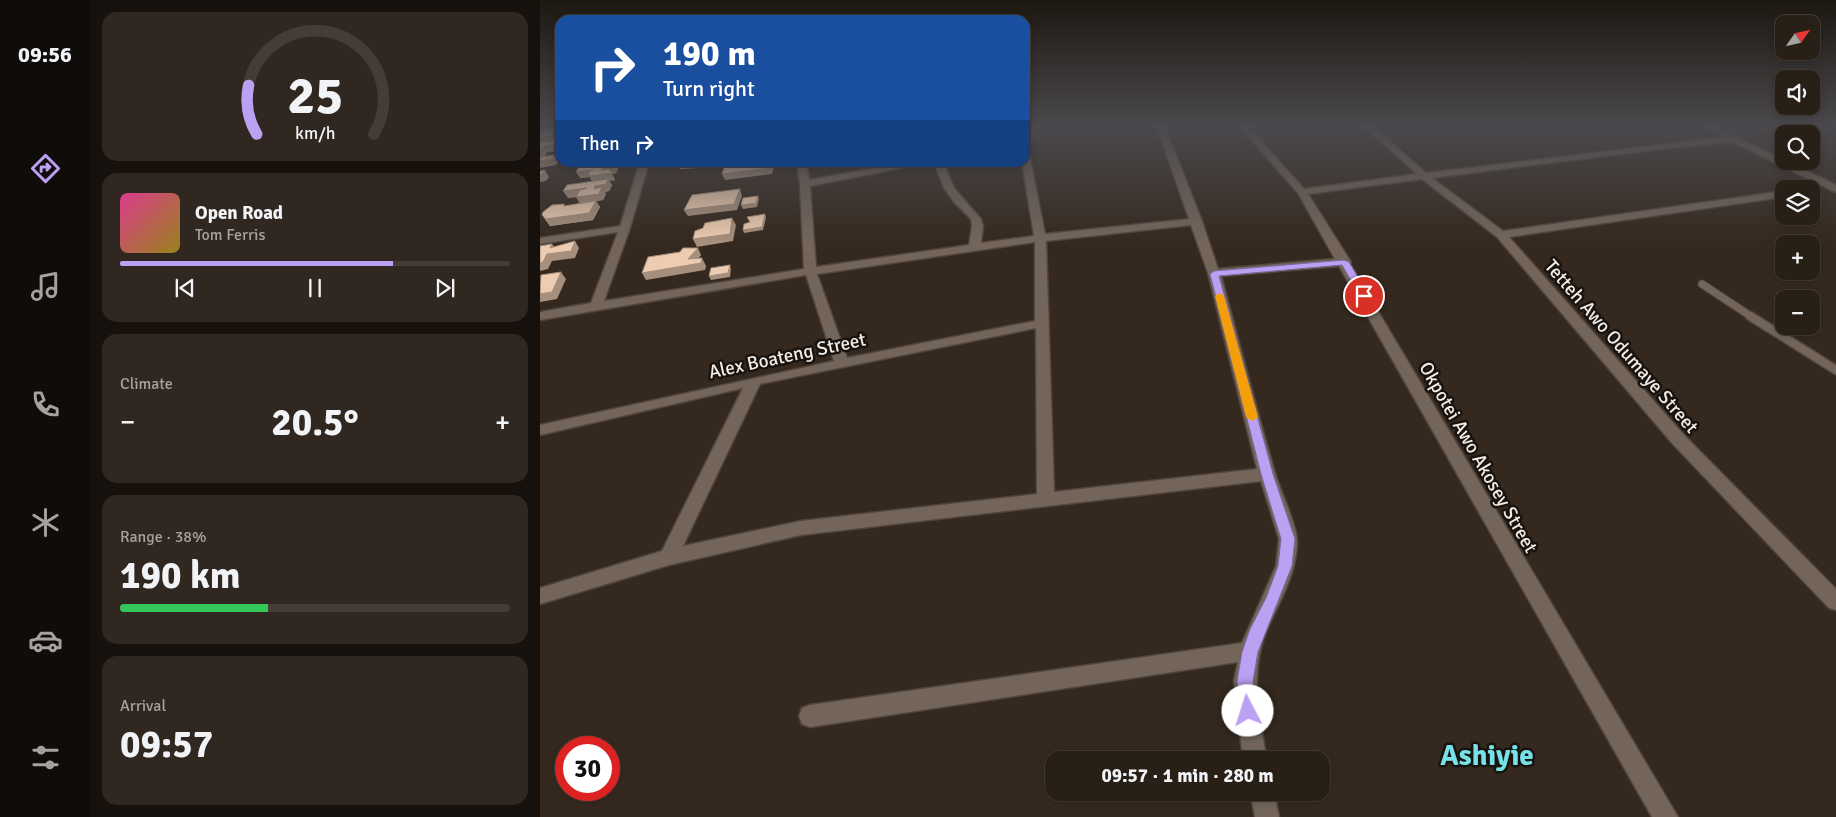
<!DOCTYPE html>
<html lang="en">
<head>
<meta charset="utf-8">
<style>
  body { margin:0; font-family:Signika,sans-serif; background:#302720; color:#f1f3f6; height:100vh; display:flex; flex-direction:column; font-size:19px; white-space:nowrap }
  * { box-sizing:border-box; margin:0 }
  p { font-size:16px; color:#a5a2a1 }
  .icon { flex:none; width:28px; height:28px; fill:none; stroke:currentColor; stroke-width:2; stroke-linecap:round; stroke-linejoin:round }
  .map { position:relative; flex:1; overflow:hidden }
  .panel { display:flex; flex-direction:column; gap:12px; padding:12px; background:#16110d; width:450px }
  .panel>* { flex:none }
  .top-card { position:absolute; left:15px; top:15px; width:475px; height:152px; border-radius:15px; box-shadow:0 2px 8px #0003,0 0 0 1px #443d36; background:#1a4fa0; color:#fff; overflow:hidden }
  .needle { width:32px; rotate:56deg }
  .tools { position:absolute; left:1235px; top:15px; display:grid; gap:10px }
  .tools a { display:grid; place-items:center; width:45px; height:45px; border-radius:10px; background:#281f17; box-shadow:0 2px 8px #0003,0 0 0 1px #443d36; font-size:25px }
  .speed { position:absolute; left:15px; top:736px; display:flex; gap:10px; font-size:25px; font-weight:700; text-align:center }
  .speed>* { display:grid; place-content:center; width:65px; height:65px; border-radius:50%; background:#281f17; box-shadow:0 2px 8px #0003,0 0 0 1px #443d36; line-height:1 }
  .speed .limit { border:8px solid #d22; background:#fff; color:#111 }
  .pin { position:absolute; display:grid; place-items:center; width:42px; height:42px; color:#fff; margin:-21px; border:2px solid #fff; border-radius:50%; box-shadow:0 1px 5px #0007 }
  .me { position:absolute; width:55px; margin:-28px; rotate:355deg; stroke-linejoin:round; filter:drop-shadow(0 0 4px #0008) }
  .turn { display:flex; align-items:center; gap:18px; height:105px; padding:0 25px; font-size:22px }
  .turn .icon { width:65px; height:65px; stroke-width:2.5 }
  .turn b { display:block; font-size:35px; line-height:42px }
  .then { display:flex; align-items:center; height:48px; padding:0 25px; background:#0003; gap:10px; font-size:19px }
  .big { font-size:38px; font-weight:800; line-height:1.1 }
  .panel .card { flex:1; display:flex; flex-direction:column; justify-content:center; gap:8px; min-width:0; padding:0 18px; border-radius:15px; background:#302720 }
  .panel .dial { align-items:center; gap:0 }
  .dial svg { height:130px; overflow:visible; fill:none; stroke:#443d36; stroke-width:7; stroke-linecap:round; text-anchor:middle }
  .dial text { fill:#f1f3f6; stroke:none }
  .song { display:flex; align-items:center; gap:15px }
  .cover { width:60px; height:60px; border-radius:8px; background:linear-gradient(135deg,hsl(330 70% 55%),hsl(50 70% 35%)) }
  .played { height:5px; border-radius:2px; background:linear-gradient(90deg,#bca0f2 70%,#443d36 70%) }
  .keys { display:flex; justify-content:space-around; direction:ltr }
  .heat { display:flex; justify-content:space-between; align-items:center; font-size:28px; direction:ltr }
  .charge { height:8px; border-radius:4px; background:linear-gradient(90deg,#34c759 38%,#443d36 0) }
  .trip { position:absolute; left:505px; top:751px; width:285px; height:50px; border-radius:15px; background:#281f17; box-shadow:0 2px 8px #0003,0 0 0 1px #443d36; font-weight:800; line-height:50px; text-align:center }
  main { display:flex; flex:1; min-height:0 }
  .tab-bar { display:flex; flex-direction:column; width:90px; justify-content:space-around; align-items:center; background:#100c09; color:#a5a2a1 }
  .tab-bar .icon { width:35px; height:35px }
  .tab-bar .active { color:#bca0f2 }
  .tab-bar b { font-size:22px; color:#f1f3f6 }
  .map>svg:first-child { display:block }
</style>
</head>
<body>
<main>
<nav class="tab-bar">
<b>09:56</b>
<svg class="icon active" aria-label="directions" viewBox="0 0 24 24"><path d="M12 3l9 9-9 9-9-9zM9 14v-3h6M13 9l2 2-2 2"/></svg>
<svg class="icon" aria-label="music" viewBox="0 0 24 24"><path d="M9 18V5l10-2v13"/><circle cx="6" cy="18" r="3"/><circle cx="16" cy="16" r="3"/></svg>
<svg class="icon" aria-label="phone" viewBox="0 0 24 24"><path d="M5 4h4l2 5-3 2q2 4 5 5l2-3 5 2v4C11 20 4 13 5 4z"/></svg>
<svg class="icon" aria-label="climate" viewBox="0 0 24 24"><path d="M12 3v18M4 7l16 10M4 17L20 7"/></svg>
<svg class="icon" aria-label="car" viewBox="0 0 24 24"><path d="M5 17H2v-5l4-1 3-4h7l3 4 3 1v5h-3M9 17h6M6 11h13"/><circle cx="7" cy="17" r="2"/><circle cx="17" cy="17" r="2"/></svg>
<svg class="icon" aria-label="filters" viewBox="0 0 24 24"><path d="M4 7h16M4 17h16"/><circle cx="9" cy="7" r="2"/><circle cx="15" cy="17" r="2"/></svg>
</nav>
<section class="panel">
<div class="card dial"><svg viewBox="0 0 100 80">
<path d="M14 69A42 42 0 1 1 86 69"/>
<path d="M14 69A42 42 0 0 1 9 39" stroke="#bca0f2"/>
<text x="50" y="56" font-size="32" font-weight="700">25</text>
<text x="50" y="72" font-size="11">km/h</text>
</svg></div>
<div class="card">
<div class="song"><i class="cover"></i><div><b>Open Road</b><p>Tom Ferris</p></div></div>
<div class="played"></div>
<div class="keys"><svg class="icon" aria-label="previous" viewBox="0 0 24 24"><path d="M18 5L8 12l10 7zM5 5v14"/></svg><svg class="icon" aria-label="pause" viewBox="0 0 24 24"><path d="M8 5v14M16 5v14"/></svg><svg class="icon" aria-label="next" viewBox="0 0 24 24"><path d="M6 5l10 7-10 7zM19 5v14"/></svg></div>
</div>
<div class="card"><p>Climate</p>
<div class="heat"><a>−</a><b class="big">20.5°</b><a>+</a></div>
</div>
<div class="card"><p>Range · 38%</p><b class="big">190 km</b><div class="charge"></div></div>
<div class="card"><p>Arrival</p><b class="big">09:57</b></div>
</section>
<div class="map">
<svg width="1296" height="817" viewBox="0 0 1296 817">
  <rect width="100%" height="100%" fill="#35291f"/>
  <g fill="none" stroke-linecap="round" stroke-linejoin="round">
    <defs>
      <polyline id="lane-far1" points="1162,284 1212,317"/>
      <polyline id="lane" points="1210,316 1296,370"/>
      <g id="street">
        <polygon points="488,127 497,127 489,146 485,149 485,133"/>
        <path d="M617,127H625L662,221L678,269L795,259L758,193L700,127H709L764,189L877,174L825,127H834L886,173L1184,137L1165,127H1176L1296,185V192L1293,191L1192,142L1121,149L892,178L963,231L1244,191V197L969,237L1143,434L1296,589V610L1289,608L1131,442L957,237L882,179L768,194L811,262L810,264L1138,817H1112L799,266L681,276C699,342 716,408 735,473C740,490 757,525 757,541C757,574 740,600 727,630C709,672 719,717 727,760H703L694,681L698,662L270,727L262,724L259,716L262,708L270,705L702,643L736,566L739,539L721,481L261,535L129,565L0,604V588L122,551L203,388L0,435V425L294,361L266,275L0,320V312L51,303L78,232L0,244V238L80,226L100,162H109L90,228L64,301L264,269L260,184L257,162H266L269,180L369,162H391L270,186L276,267L429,245L432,226L431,219L414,202L404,188L394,162H403L414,188L441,219L443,226L441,243L494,236L482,162H485V150L489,153L505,234L649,219ZM651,225L668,273L717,469L514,492L506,241ZM495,242V321L307,358L277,274ZM496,328L497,494L261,521L143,546L220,384Z"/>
        <polygon points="710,792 734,792 739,817 715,817"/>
      </g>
    </defs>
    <use href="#lane-far1" stroke="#50453d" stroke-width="9"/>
    <use href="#lane" stroke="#50453d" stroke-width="11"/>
    <use href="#street" stroke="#50453d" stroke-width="3"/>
    <use href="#lane-far1" stroke="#73655a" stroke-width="7"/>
    <use href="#lane" stroke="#73655a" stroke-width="8"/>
    <use href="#street" fill="#73655a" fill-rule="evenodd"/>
  </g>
  <g fill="#ccaf98">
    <polygon points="56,162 80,163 75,164 78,169 76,173 72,174 75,180 69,181 72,185 69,191 65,192 66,194 63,200 56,201 60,207 53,220 10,226 7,222 2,215 25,206 40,203 37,197 28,198 52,181 50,177 40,178 57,165"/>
    <polygon points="137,162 179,162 178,167 140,169"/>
  </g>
  <g fill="#a68f7c">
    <polygon points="14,131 20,131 20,137 18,137 14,143 0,144 0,138"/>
    <polygon points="20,144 20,151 7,152 4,158 0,158 0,151 4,146"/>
    <polygon points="15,155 19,161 16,165 0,168 0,161"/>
    <polygon points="56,162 80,163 75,164 78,169 76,173 72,174 75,180 69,181 72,185 69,191 65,192 66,194 63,200 56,201 60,207 53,220 10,226 6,219 40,204 36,197 54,189 53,182 50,177 40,178 36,172 58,166"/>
    <polygon points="184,162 196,162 185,164"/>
    <polygon points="231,162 233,162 234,166 232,174 185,180 182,174"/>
    <polygon points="246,162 248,162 247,167 238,168 237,165"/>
    <polygon points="5,170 9,177 6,181 0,182 0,175"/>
    <polygon points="47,188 51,194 28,198 23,191"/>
    <polygon points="200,189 202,196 197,210 148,216 144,210"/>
    <polygon points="218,196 219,199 217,207 203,209 201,205"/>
    <polygon points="225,214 226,218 223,230 204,233 203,230"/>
    <polygon points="192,218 196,225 193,241 157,247 153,239"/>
    <polygon points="35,241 39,248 35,258 12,261 8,269 0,271 0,263 10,248 12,244 17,251"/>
    <polygon points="158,248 161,255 154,264 162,258 166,266 165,270 106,280 102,273 148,259"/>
    <polygon points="190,265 191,269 190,277 171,280 169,276"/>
    <polygon points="21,272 26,279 17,299 0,302 0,294"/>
  </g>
  <g fill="#edccb1" stroke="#a68f7c">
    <polygon points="20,127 20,131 14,131 11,136 0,138 0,134 4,134 0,134 0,130"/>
    <polygon points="20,140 20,144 4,146 0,151 0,143"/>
    <polygon points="15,155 12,159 0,161 0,157"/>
    <polygon points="207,162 231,162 230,168 182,174 185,165"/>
    <polygon points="237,162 246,162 246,164 237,165"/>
    <polygon points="74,163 72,167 63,168 61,170 69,169 72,173 49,176 48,172 53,170 36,172 39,167"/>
    <polygon points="5,170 2,175 0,175 0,171"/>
    <polygon points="68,179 66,184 55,186 54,189 62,187 59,194 36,197 40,190 47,188 23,191 27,185"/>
    <polygon points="200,189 194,204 144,210 152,195"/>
    <polygon points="218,196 216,203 201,205 203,198"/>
    <polygon points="56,201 49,213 6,219 2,215 3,212 12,205 24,204 24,206"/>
    <polygon points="225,214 222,227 203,230 204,224 210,222 207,217"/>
    <polygon points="192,218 190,234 153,239 155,231 163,228 165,223"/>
    <polygon points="35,241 31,251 7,254 3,262 0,263 0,246 12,244 10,248"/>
    <polygon points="143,248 158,248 148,259 162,258 161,263 102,273 108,257 140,252"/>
    <polygon points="190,265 188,273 169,276 171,268"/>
    <polygon points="21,272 12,292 0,294 1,275"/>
  </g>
  <linearGradient id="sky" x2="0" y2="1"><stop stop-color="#1d1711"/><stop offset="0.52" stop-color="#4b494d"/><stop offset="1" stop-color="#4b494d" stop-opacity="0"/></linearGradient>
  <rect width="1296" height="242" fill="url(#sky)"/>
  <polygon fill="#bca0f2" stroke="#7a689d" points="804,260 809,262 829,296 827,298 821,298 802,265 679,276 733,474 755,539 752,566 718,652 713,681 716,711 714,717 708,720 702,717 697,681 702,652 710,629 726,598 738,566 741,539 721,474 670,274 674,271"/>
  <polygon fill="#f59e0b" points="680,293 684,296 718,417 712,421 706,417 675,296"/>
  <g text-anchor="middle" stroke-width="5" stroke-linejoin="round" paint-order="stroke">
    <g font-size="19" fill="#f4ebe5" stroke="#18130e">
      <text transform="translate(1082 346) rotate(49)" y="7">Tetteh Awo Odumaye Street</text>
      <text transform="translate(247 355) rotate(-12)" y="7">Alex Boateng Street</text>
      <text transform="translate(939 457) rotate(60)" y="7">Okpotei Awo Akosey Street</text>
    </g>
    <g font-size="29" font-weight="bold" fill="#76e2e7" stroke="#18130e">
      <text x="947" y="765">Ashiyie</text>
    </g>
  </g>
</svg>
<div class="tools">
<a><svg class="needle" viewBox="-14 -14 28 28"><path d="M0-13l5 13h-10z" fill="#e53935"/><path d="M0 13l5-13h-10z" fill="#a5a2a1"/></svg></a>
<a><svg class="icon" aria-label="sound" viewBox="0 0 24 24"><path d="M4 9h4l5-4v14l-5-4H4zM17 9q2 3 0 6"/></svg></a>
<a><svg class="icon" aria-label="search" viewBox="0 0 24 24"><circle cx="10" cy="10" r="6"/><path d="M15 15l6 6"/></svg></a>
<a><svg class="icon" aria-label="layers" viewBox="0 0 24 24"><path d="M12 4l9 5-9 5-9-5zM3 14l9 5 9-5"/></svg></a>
<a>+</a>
<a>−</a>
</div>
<div class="speed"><div class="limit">30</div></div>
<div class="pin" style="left:824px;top:296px;background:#d93025"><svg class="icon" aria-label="arrive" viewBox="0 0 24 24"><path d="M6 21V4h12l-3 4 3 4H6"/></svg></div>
<svg class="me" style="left:708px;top:711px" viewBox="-20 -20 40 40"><circle r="19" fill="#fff"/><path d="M0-13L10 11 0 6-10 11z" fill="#bca0f2"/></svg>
<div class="trip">09:57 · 1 min · 280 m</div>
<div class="top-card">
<div class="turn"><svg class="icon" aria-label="right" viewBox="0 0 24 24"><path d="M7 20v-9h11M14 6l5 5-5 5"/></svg><div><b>190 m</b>Turn right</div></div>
<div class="then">Then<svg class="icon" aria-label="right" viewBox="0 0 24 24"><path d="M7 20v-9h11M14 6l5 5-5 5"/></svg></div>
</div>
</div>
</main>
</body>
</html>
